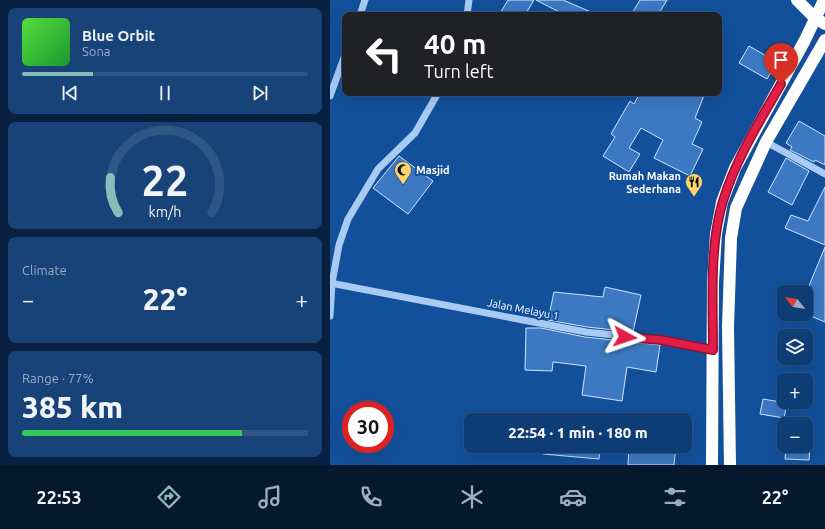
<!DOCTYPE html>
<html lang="en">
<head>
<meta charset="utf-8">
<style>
  body { margin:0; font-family:Ubuntu,sans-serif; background:#174379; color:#f1f3f6; height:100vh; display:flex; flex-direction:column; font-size:15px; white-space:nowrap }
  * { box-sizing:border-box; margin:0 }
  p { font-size:13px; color:#9badc5 }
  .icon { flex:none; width:22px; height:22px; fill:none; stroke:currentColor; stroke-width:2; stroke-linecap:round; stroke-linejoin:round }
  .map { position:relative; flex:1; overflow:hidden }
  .drawer { display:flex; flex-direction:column; gap:8px; padding:8px; background:#082140; width:330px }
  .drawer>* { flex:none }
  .banner { position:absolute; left:12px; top:12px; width:380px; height:84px; border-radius:8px; box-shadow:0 4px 16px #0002,0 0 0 1px #2e5686; background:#202124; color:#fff; overflow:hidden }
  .needle { width:26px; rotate:300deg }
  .buttons { position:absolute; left:447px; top:285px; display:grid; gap:8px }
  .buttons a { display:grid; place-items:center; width:36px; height:36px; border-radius:8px; background:#0e3c74; box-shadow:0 4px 16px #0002,0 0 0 1px #2e5686; font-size:20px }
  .speed { position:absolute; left:12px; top:401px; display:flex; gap:8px; font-size:20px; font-weight:700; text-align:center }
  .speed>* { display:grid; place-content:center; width:52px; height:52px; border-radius:50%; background:#0e3c74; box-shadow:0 4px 16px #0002,0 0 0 1px #2e5686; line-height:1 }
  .speed .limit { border:6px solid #d22; background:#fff; color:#111 }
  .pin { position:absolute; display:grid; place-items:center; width:34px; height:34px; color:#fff; margin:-41px -17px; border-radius:50% 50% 50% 0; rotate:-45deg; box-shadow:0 0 4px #0007 }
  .pin .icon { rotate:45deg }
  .me { position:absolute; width:44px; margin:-22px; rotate:95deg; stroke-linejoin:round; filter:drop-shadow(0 0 3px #0008) }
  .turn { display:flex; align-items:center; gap:14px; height:84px; padding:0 16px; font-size:18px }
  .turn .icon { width:52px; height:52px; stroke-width:2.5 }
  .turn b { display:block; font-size:28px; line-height:34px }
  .big { font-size:30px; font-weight:800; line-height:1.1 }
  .drawer .tile { flex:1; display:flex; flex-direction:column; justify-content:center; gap:6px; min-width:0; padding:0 14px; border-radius:8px; background:#174379 }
  .drawer .dial { align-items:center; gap:0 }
  .dial svg { height:104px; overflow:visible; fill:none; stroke:#2e5686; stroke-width:7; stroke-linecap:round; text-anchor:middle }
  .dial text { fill:#f1f3f6; stroke:none }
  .song { display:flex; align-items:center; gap:12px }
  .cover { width:48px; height:48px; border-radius:6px; background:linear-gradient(135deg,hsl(110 70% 55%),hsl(130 70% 35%)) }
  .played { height:4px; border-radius:2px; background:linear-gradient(90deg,#8bbbb9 25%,#2e5686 25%) }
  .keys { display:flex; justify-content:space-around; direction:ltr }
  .heat { display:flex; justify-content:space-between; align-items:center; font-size:22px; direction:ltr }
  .charge { height:6px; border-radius:3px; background:linear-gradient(90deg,#34c759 77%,#2e5686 0) }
  .trip { position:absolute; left:134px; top:413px; width:228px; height:40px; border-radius:8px; background:#0e3c74; box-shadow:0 4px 16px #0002,0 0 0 1px #2e5686; font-weight:800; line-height:40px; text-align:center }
  .tabs { display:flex; height:64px; justify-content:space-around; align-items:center; background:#06182e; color:#9badc5 }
  .tabs .icon { width:28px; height:28px }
  .tabs .selected { color:#8bbbb9 }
  .tabs b { font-size:18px; color:#f1f3f6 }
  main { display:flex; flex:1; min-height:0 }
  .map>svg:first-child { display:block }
</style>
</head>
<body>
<main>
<section class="drawer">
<div class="tile">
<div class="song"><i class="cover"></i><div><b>Blue Orbit</b><p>Sona</p></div></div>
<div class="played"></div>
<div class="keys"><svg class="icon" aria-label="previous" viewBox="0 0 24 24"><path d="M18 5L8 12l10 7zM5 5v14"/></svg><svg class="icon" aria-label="pause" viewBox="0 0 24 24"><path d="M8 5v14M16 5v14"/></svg><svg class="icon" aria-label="next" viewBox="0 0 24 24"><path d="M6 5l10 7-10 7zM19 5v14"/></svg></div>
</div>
<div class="tile dial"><svg viewBox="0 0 100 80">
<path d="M14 69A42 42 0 1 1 86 69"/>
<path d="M14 69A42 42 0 0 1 8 42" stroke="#8bbbb9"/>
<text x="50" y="56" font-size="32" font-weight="700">22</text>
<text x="50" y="72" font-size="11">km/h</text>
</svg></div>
<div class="tile"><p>Climate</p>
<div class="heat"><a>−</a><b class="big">22°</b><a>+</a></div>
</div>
<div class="tile"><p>Range · 77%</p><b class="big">385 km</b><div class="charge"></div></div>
</section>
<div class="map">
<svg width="495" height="465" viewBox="0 0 495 465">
  <rect width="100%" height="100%" fill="#13509b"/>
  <g fill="#3c79c2" stroke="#d0e5fd">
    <polygon points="178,0 204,0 195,15 169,15"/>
    <polygon points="206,0 233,0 268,15 235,15"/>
    <polygon points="310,0 337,0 328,15 301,15"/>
    <polygon points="419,46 447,62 437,79 409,63"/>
    <polygon points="310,93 375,93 365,118 372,122 362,144 373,149 360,176 324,158 333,140 311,128 299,148 310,154 299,172 273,156 285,137 281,134 300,101 304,104"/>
    <polygon points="469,121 495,136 495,165 485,160 484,162 460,150 462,147 456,143"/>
    <polygon points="69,156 103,181 78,214 43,188"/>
    <polygon points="456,158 479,171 462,205 438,192"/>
    <polygon points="495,187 495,245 455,228 461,215 478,221"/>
    <polygon points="495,247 495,322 476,314 476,293"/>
    <polygon points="275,287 311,295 303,332 257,327 218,320 224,292 273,297"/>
    <polygon points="196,328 211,328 255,337 330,345 326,372 297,367 292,401 252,395 256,366 223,362 222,371 195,370"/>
    <polygon points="433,399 457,403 454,418 430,414"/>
    <polygon points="213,446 270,446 269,459 213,454"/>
    <polygon points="299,446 346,446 344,465 298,465"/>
    <polygon points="456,446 480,446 479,460 455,459"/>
  </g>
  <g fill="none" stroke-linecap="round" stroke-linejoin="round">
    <g stroke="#a8cbf3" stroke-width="7">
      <polyline points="30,15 35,0"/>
      <polyline points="137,15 139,0"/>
      <polyline points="0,96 15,55"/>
      <polyline points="436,142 495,174"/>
      <polyline points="0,283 256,332 332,340 383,350"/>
      <polyline points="0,316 2,283 9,245 18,219 48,169 85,133 108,93"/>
    </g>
    <g stroke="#fff" stroke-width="12">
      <polyline points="467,0 484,17 495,24"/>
      <polyline points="382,465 383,282 386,234 392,202 405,168 475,40 494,0"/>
      <polyline points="400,465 398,327 401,238 406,208 436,142 495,40"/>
    </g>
  </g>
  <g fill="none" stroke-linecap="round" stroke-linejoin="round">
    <defs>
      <path id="route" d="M295,337L332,340L383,350C383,303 379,246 393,201C406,159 429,122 451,84"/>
    </defs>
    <use href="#route" stroke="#92132f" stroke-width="10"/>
    <use href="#route" stroke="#e11d48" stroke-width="7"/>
  </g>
  <defs>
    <symbol id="mosque-pin" viewBox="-11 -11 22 30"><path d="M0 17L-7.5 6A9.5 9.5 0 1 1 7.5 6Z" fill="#ffd36b" stroke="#13509b"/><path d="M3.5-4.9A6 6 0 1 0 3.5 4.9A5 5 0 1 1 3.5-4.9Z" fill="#111"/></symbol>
    <symbol id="restaurant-pin" viewBox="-11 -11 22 30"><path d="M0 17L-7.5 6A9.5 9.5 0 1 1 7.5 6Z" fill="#ffd36b" stroke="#13509b"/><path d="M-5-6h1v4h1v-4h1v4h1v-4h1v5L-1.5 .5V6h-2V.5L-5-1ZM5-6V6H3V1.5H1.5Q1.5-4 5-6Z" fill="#111"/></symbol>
  </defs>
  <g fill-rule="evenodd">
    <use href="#mosque-pin" x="63" y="160" width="20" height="27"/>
    <use href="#restaurant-pin" x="354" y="172" width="20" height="27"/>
  </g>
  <g text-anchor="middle" stroke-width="4" stroke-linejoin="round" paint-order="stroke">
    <g font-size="11" font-weight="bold" fill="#fff" stroke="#13509b" text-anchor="start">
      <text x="86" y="174">Masjid</text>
      <text x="351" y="180" text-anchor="end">Rumah Makan<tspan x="351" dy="13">Sederhana</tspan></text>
    </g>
    <g font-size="11" fill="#fff" stroke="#13509b">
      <text transform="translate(193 309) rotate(11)" y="4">Jalan Melayu 1</text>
    </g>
  </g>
</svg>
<div class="buttons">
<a><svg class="needle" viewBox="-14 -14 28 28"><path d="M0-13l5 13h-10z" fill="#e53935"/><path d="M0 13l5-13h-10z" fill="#9badc5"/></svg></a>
<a><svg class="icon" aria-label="layers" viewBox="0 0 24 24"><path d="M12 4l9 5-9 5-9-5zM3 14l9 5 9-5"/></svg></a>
<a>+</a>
<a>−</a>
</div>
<div class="speed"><div class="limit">30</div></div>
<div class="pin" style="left:451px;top:84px;background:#d93025"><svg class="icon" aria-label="arrive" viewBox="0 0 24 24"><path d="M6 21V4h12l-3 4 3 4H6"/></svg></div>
<svg class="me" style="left:295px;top:337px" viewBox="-20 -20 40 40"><path d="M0-17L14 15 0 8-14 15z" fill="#e11d48" stroke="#fff" stroke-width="4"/></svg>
<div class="trip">22:54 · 1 min · 180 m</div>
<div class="banner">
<div class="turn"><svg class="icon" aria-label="left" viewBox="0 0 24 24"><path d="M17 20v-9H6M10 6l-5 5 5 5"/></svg><div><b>40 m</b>Turn left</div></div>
</div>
</div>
</main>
<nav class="tabs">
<b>22:53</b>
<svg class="icon selected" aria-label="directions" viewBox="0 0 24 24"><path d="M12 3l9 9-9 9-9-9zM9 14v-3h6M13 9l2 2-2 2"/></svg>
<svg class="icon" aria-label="music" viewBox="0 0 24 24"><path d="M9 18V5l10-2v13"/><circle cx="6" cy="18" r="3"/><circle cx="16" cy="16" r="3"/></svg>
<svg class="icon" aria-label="phone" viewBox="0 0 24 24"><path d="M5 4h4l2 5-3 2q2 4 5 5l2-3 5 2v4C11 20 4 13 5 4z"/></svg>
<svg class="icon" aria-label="climate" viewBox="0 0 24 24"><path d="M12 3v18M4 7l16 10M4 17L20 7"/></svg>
<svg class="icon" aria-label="car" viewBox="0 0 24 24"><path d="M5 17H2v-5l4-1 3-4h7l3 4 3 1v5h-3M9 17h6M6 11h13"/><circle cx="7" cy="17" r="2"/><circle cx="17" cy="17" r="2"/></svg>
<svg class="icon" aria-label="filters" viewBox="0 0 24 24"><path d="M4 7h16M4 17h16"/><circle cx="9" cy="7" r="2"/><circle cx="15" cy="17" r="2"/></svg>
<b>22°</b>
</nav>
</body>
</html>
